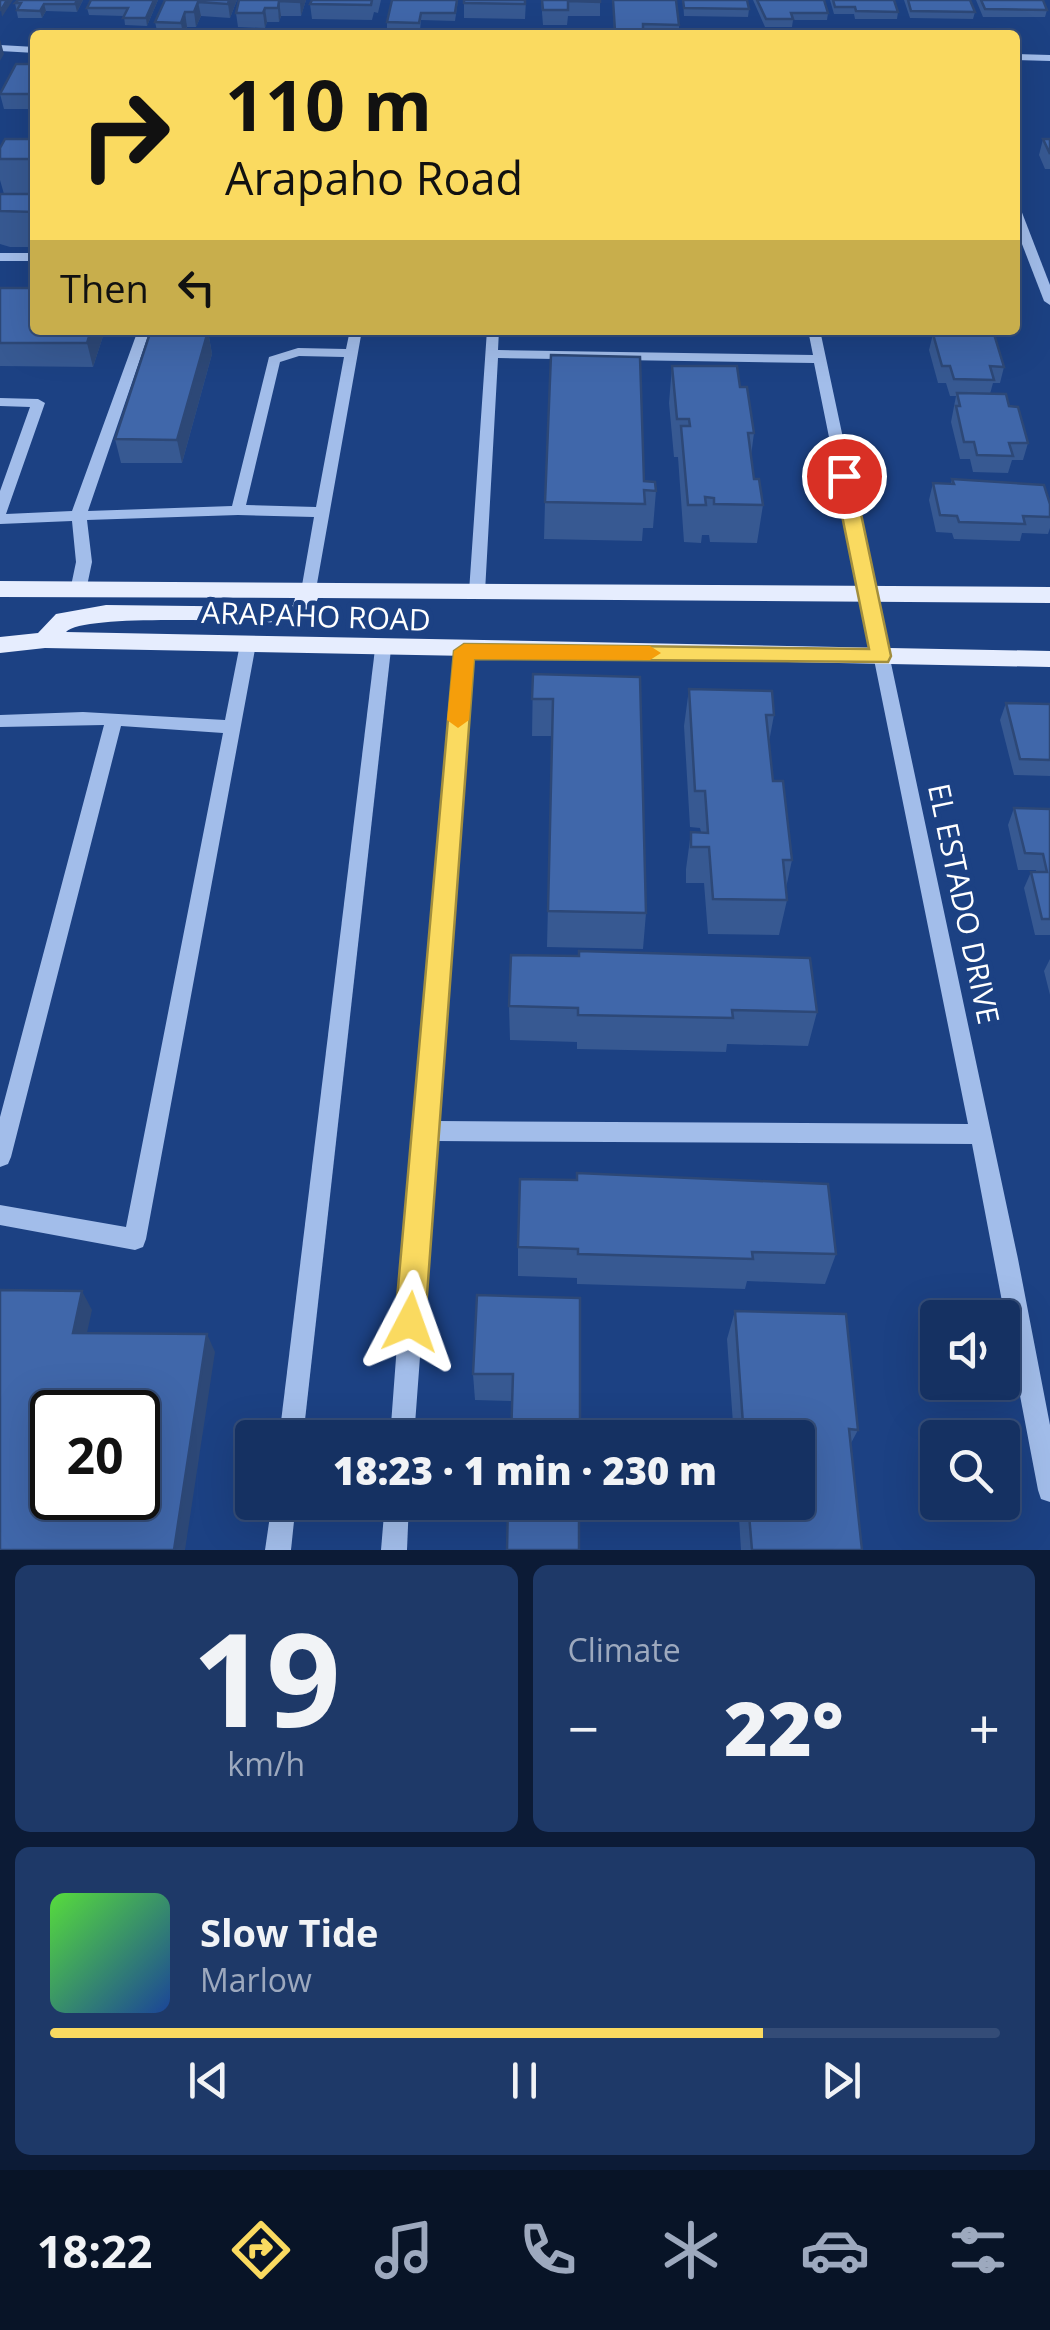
<!DOCTYPE html>
<html lang="en">
<head>
<meta charset="utf-8">
<style>
  body { margin:0; font-family:"Open Sans",sans-serif; background:#1e3968; color:#f1f3f6; height:100vh; display:flex; flex-direction:column; font-size:38px; white-space:nowrap }
  * { box-sizing:border-box; margin:0 }
  p { font-size:32px; color:#9da9be }
  .icon { flex:none; width:55px; height:55px; fill:none; stroke:currentColor; stroke-width:2; stroke-linecap:round; stroke-linejoin:round }
  .map { position:relative; height:1550px; overflow:hidden }
  .drawer { display:flex; flex-direction:column; gap:15px; padding:15px; background:#0c1b36; flex:1 }
  .drawer>* { flex:none }
  .hud { position:absolute; left:30px; top:30px; width:990px; height:305px; border-radius:10px; box-shadow:0 10px 40px #0002,0 0 0 2px #344c77; background:#fada60; color:#111; overflow:hidden }
  .controls { position:absolute; left:920px; top:1300px; display:grid; gap:20px }
  .controls a { display:grid; place-items:center; width:100px; height:100px; border-radius:10px; background:#153162; box-shadow:0 10px 40px #0002,0 0 0 2px #344c77; font-size:50px }
  .speed { position:absolute; left:30px; top:1390px; display:flex; gap:20px; font-size:50px; font-weight:700; text-align:center }
  .speed>* { display:grid; place-content:center; width:130px; height:130px; border-radius:50%; background:#153162; box-shadow:0 10px 40px #0002,0 0 0 2px #344c77; line-height:1 }
  .speed .limit { border:5px solid #111; border-radius:15px; background:#fff; color:#111 }
  .pin { position:absolute; display:grid; place-items:center; width:85px; height:85px; color:#fff; margin:-42px; border:5px solid #fff; border-radius:50%; box-shadow:0 2px 10px #0007 }
  .me { position:absolute; width:110px; margin:-55px; rotate:4deg; stroke-linejoin:round; filter:drop-shadow(0 0 8px #0008) }
  .turn { display:flex; align-items:center; gap:35px; height:210px; padding:0 30px; font-size:45px }
  .turn .icon { width:130px; height:130px; stroke-width:2.5 }
  .turn b { display:block; font-size:70px; line-height:85px }
  .then { display:flex; align-items:center; height:95px; padding:0 30px; background:#0003; gap:20px; font-size:38px }
  .big { font-size:75px; font-weight:800; line-height:1.1 }
  .drawer .widget { flex:1; display:flex; flex-direction:column; justify-content:center; gap:15px; min-width:0; padding:0 35px; border-radius:15px; background:#1e3968 }
  .drawer .dial { align-items:center; gap:0 }
  .dial b { font-size:130px; line-height:1 }
  .song { display:flex; align-items:center; gap:30px }
  .cover { width:120px; height:120px; border-radius:15px; background:linear-gradient(135deg,hsl(110 70% 55%),hsl(220 70% 35%)) }
  .played { height:10px; border-radius:5px; background:linear-gradient(90deg,#fada60 75%,#344c77 75%) }
  .keys { display:flex; justify-content:space-around; direction:ltr }
  .heat { display:flex; justify-content:space-between; align-items:center; font-size:55px; direction:ltr }
  .drawer .tiles { flex:1; display:grid; gap:15px; grid-template-columns:1fr 1fr }
  .widget:last-child { grid-column:span 2 }
  .trip { position:absolute; left:235px; top:1420px; width:580px; height:100px; border-radius:10px; background:#153162; box-shadow:0 10px 40px #0002,0 0 0 2px #344c77; font-weight:800; line-height:100px; text-align:center }
  .dock { display:flex; height:160px; justify-content:space-around; align-items:center; background:#081427; color:#9da9be }
  .dock .icon { width:70px; height:70px }
  .dock .active { color:#fada60 }
  .dock b { font-size:45px; color:#f1f3f6 }
  .map>svg:first-child { display:block }
</style>
</head>
<body>
<div class="map">
<svg width="1050" height="1550" viewBox="0 0 1050 1550">
  <rect width="100%" height="100%" fill="#1c4183"/>
  <g fill="none" stroke-linecap="round" stroke-linejoin="round">
    <g fill="#a2bdea" fill-rule="evenodd">
      <polygon points="0,45 35,47 35,53 0,51"/>
      <polygon points="1015,54 1050,55 1050,61 1015,60"/>
      <polygon points="1015,206 1021,210 1050,285 1050,305 1044,301 1015,226"/>
      <rect x="0" y="253" width="35" height="8"/>
      <path d="M138,330H150L88,511L232,506L269,357L298,348L346,349L350,330H362L315,595L309,596L301,591L314,517L238,515L87,520L92,562L87,586L79,591L71,586L76,562L72,521L0,524V491L30,407L0,406V398L38,399L45,403L6,514L72,511ZM299,356L344,357L316,507L246,505L280,362Z"/>
      <polygon points="487,330 499,330 498,350 813,355 808,330 820,330 1018,1259 1050,1425 1050,1502 1041,1499 1038,1490 972,1144 436,1141 414,1438 390,1438 413,1131 458,647 470,647 472,651 437,1121 968,1124 814,363 498,358 485,592 477,597 469,592"/>
      <polygon points="248,638 256,644 146,1239 143,1247 135,1250 0,1225 0,1205 126,1227 223,733 121,726 11,1157 8,1164 0,1167 0,1117 104,725 0,727 0,715 83,712 225,720 240,644"/>
      <polygon points="383,643 391,649 303,1438 279,1438 375,649"/>
      <polygon points="272,1502 296,1502 291,1550 265,1550"/>
      <polygon points="385,1502 409,1502 407,1550 381,1550"/>
    </g>
    <path fill="#e6edfe" fill-rule="evenodd" d="M0,581L1050,587V603L318,598L311,615L288,623C252,622 84,613 66,632L1050,651V667L45,648L0,653V637L38,633L56,614L106,605L287,607L293,605L295,598L0,597Z"/>
  </g>
  <g fill="#375992">
    <polygon points="18,0 83,0 77,12 46,11 42,18 18,18 15,3"/>
    <polygon points="158,0 147,26 125,25 124,16 89,15 87,8"/>
    <polygon points="165,0 237,0 230,18 201,16 196,27 187,27 184,35 158,35 155,22"/>
    <polygon points="239,0 306,0 301,16 281,16 279,22 267,22 265,28 238,27 236,13"/>
    <polygon points="312,0 381,0 378,13 374,12 372,20 312,19 310,4"/>
    <polygon points="458,0 455,21 421,20 420,30 387,30 387,22"/>
    <polygon points="464,0 526,0 525,19 464,18"/>
    <polygon points="541,0 600,0 600,16 568,16 567,25 543,25"/>
    <polygon points="613,0 679,25 679,32 643,32 643,35 614,35"/>
    <polygon points="683,0 749,9 748,17 684,16"/>
    <polygon points="753,0 824,0 828,13 827,20 793,20 792,27 765,27"/>
    <polygon points="830,0 894,0 898,12 897,19 855,19 854,14 834,14"/>
    <polygon points="904,0 970,0 975,12 973,19 910,18"/>
    <polygon points="976,0 1043,0 1047,10 1045,17 983,17"/>
    <polygon points="35,56 35,109 4,109 0,94 33,64 32,61"/>
    <polygon points="35,139 35,247 10,247 0,244 0,194 4,194 0,180 0,148"/>
    <polygon points="1043,139 1050,139 1050,169 1045,169 1039,155"/>
    <polygon points="0,288 105,330 93,367 0,366"/>
    <polygon points="937,330 984,330 1004,367 1000,383 993,383 990,394 1009,406 1028,443 1023,460 1012,460 1008,473 973,472 970,459 960,459 951,422 956,396 950,396 946,383 938,383 929,350 933,334 936,334"/>
    <polygon points="208,331 212,354 182,463 121,463 115,439"/>
    <polygon points="672,366 740,387 754,433 751,456 754,479 763,505 757,543 710,542 709,535 702,535 701,543 684,542 678,457 674,457 669,403"/>
    <polygon points="952,479 1050,504 1050,528 1048,534 1022,533 1020,541 954,539 952,533 936,532 929,500 933,483 951,483"/>
    <polygon points="644,481 656,491 653,528 643,528 642,541 544,539 545,502"/>
    <polygon points="533,674 640,677 646,913 643,949 547,947 552,736 532,736"/>
    <polygon points="689,689 774,715 769,742 773,781 792,860 786,888 787,900 779,935 708,934 704,883 686,883 686,869 691,832 701,832 700,828 690,827 684,726"/>
    <polygon points="1006,703 1050,704 1050,776 1014,775 1000,720"/>
    <polygon points="1014,808 1050,809 1050,935 1035,935 1024,888 1031,872 1036,872 1036,870 1018,870 1008,825"/>
    <polygon points="1050,959 1050,995 1044,971"/>
    <polygon points="509,1006 817,1012 808,1046 727,1044 726,1052 577,1049 577,1042 510,1040"/>
    <polygon points="518,1247 836,1254 825,1284 747,1281 745,1289 577,1284 577,1278 518,1276"/>
    <polygon points="580,1298 512,1401 475,1400 473,1374"/>
    <polygon points="735,1311 858,1430 850,1445 862,1550 741,1550 738,1502 798,1502 798,1438 734,1438 727,1339"/>
  </g>
  <g fill="#2d4877">
    <polygon points="7,0 13,0 2,17 1,10"/>
    <polygon points="77,0 83,0 77,12 75,4"/>
    <polygon points="154,0 158,0 147,26 146,18"/>
    <polygon points="229,0 237,0 230,18 228,4"/>
    <polygon points="300,0 306,0 301,16 300,2"/>
    <polygon points="279,1 281,16 279,22 278,8"/>
    <polygon points="198,2 201,16 196,27 194,12"/>
    <polygon points="44,4 46,11 42,18 40,11"/>
    <polygon points="265,8 267,22 265,28 263,13"/>
    <polygon points="185,12 187,27 183,35 181,23"/>
    <polygon points="0,39 4,54 0,61"/>
    <polygon points="91,330 105,330 93,367 87,343"/>
    <polygon points="208,331 212,354 182,463 177,440"/>
    <polygon points="82,1291 92,1310 83,1351 73,1333"/>
    <polygon points="207,1334 215,1352 185,1550 174,1550"/>
  </g>
  <g fill="#4067aa" stroke="#2d4877" stroke-width="2.5" fill-rule="evenodd">
    <polygon points="0,0 7,0 1,10 0,10"/>
    <polygon points="18,0 77,0 75,4 44,4 40,11 17,10 21,3 15,3"/>
    <polygon points="91,0 154,0 146,18 123,18 128,8 87,8"/>
    <polygon points="165,0 229,0 228,4 198,2 194,12 185,12 181,23 155,22"/>
    <polygon points="239,0 300,0 300,2 279,1 278,8 265,8 263,13 236,13"/>
    <polygon points="312,0 372,0 371,5 310,4"/>
    <polygon points="392,0 457,0 455,13 421,13 419,23 387,22"/>
    <polygon points="464,0 525,0 525,4 464,3"/>
    <polygon points="542,0 600,0 600,2 568,1 568,10 543,10"/>
    <polygon points="613,0 676,0 679,25 643,24 643,32 615,31"/>
    <polygon points="683,0 747,0 749,9 684,8"/>
    <polygon points="757,0 824,0 828,13 791,13 793,19 766,19"/>
    <polygon points="833,0 894,0 898,12 856,11 855,7 835,7"/>
    <polygon points="908,0 970,0 975,12 911,11"/>
    <polygon points="981,0 1043,0 1047,10 985,9"/>
    <polygon points="16,64 35,64 35,94 0,94"/>
    <polygon points="5,139 35,139 35,159 0,159 0,148"/>
    <polygon points="1043,139 1050,139 1050,154"/>
    <polygon points="0,194 35,194 35,212 0,211"/>
    <polygon points="0,288 35,288 35,330 91,330 87,343 0,343"/>
    <polygon points="151,330 208,331 177,440 115,439"/>
    <polygon points="941,330 984,330 985,334 994,334 1004,367 990,366 994,380 954,379 950,366 942,366 933,334 942,334"/>
    <polygon points="551,355 640,357 644,481 655,482 656,491 644,490 645,504 545,502"/>
    <polygon points="672,366 737,366 740,387 747,387 754,433 748,433 754,479 759,479 763,505 714,504 714,498 705,497 706,505 688,505 681,426 690,426 689,419 677,419"/>
    <polygon points="957,393 1006,394 1009,406 1018,407 1028,443 1009,443 1013,456 977,455 974,442 964,442 956,406 960,406"/>
    <polygon points="952,479 1044,485 1050,504 1050,517 1023,516 1025,524 959,522 957,516 940,515 933,483 954,484"/>
    <polygon points="533,674 640,677 646,913 548,911 553,699 532,699"/>
    <polygon points="689,689 772,691 774,715 766,715 773,781 783,781 792,860 783,860 787,900 713,899 709,847 691,847 691,832 708,833 705,791 695,791"/>
    <polygon points="1006,703 1050,704 1050,760 1020,759"/>
    <polygon points="1014,808 1050,809 1050,919 1042,919 1031,872 1047,872 1043,854 1025,853"/>
    <polygon points="579,951 810,958 817,1012 732,1010 733,1018 578,1015 578,1008 509,1006 511,955 579,956"/>
    <polygon points="577,1173 828,1184 836,1254 752,1252 753,1259 578,1254 578,1249 518,1247 520,1179 577,1180"/>
    <path d="M0,1290L82,1291L73,1333L207,1334L174,1550H0ZM52,1412H138V1498H52Z"/>
    <polygon points="477,1295 580,1298 580,1438 511,1438 513,1374 473,1374"/>
    <polygon points="735,1311 846,1314 858,1430 849,1429 862,1550 752,1550 748,1502 798,1502 798,1438 744,1438"/>
    <polygon points="508,1502 579,1502 579,1550 507,1550"/>
  </g>
  <polygon fill="#fada60" stroke="#a28e3e" stroke-width="2.5" points="844,470 853,476 891,656 888,662 474,659 425,1322 421,1333 410,1337 399,1333 395,1322 454,651 464,644 869,649 834,476"/>
  <polygon fill="#f59e0b" points="464,644 650,646 661,653 650,660 474,659 469,720 458,728 447,720 454,651"/>
  <g text-anchor="middle" stroke-width="10" stroke-linejoin="round" paint-order="stroke">
    <g font-size="30" fill="#fff" stroke="#1c4183">
      <text transform="translate(316 617) rotate(2)" y="10">ARAPAHO ROAD</text>
      <text transform="translate(963 904) rotate(78)" y="10">EL ESTADO DRIVE</text>
    </g>
  </g>
</svg>
<div class="controls">
<a><svg class="icon" aria-label="sound" viewBox="0 0 24 24"><path d="M4 9h4l5-4v14l-5-4H4zM17 9q2 3 0 6"/></svg></a>
<a><svg class="icon" aria-label="search" viewBox="0 0 24 24"><circle cx="10" cy="10" r="6"/><path d="M15 15l6 6"/></svg></a>
</div>
<div class="speed"><div class="limit">20</div></div>
<div class="pin" style="left:844px;top:476px;background:#d93025"><svg class="icon" aria-label="arrive" viewBox="0 0 24 24"><path d="M6 21V4h12l-3 4 3 4H6"/></svg></div>
<svg class="me" style="left:410px;top:1322px" viewBox="-20 -20 40 40"><path d="M0-17L14 15 0 8-14 15z" fill="#fada60" stroke="#fff" stroke-width="4"/></svg>
<div class="trip">18:23 · 1 min · 230 m</div>
<div class="hud">
<div class="turn"><svg class="icon" aria-label="right" viewBox="0 0 24 24"><path d="M7 20v-9h11M14 6l5 5-5 5"/></svg><div><b>110 m</b>Arapaho Road</div></div>
<div class="then">Then<svg class="icon" aria-label="left" viewBox="0 0 24 24"><path d="M17 20v-9H6M10 6l-5 5 5 5"/></svg></div>
</div>
</div>
<section class="drawer">
<div class="tiles">
<div class="widget dial"><b>19</b><p>km/h</p></div>
<div class="widget"><p>Climate</p>
<div class="heat"><a>−</a><b class="big">22°</b><a>+</a></div>
</div>
<div class="widget">
<div class="song"><i class="cover"></i><div><b>Slow Tide</b><p>Marlow</p></div></div>
<div class="played"></div>
<div class="keys"><svg class="icon" aria-label="previous" viewBox="0 0 24 24"><path d="M18 5L8 12l10 7zM5 5v14"/></svg><svg class="icon" aria-label="pause" viewBox="0 0 24 24"><path d="M8 5v14M16 5v14"/></svg><svg class="icon" aria-label="next" viewBox="0 0 24 24"><path d="M6 5l10 7-10 7zM19 5v14"/></svg></div>
</div>
</div>
</section>
<nav class="dock">
<b>18:22</b>
<svg class="icon active" aria-label="directions" viewBox="0 0 24 24"><path d="M12 3l9 9-9 9-9-9zM9 14v-3h6M13 9l2 2-2 2"/></svg>
<svg class="icon" aria-label="music" viewBox="0 0 24 24"><path d="M9 18V5l10-2v13"/><circle cx="6" cy="18" r="3"/><circle cx="16" cy="16" r="3"/></svg>
<svg class="icon" aria-label="phone" viewBox="0 0 24 24"><path d="M5 4h4l2 5-3 2q2 4 5 5l2-3 5 2v4C11 20 4 13 5 4z"/></svg>
<svg class="icon" aria-label="climate" viewBox="0 0 24 24"><path d="M12 3v18M4 7l16 10M4 17L20 7"/></svg>
<svg class="icon" aria-label="car" viewBox="0 0 24 24"><path d="M5 17H2v-5l4-1 3-4h7l3 4 3 1v5h-3M9 17h6M6 11h13"/><circle cx="7" cy="17" r="2"/><circle cx="17" cy="17" r="2"/></svg>
<svg class="icon" aria-label="filters" viewBox="0 0 24 24"><path d="M4 7h16M4 17h16"/><circle cx="9" cy="7" r="2"/><circle cx="15" cy="17" r="2"/></svg>
</nav>
</body>
</html>
